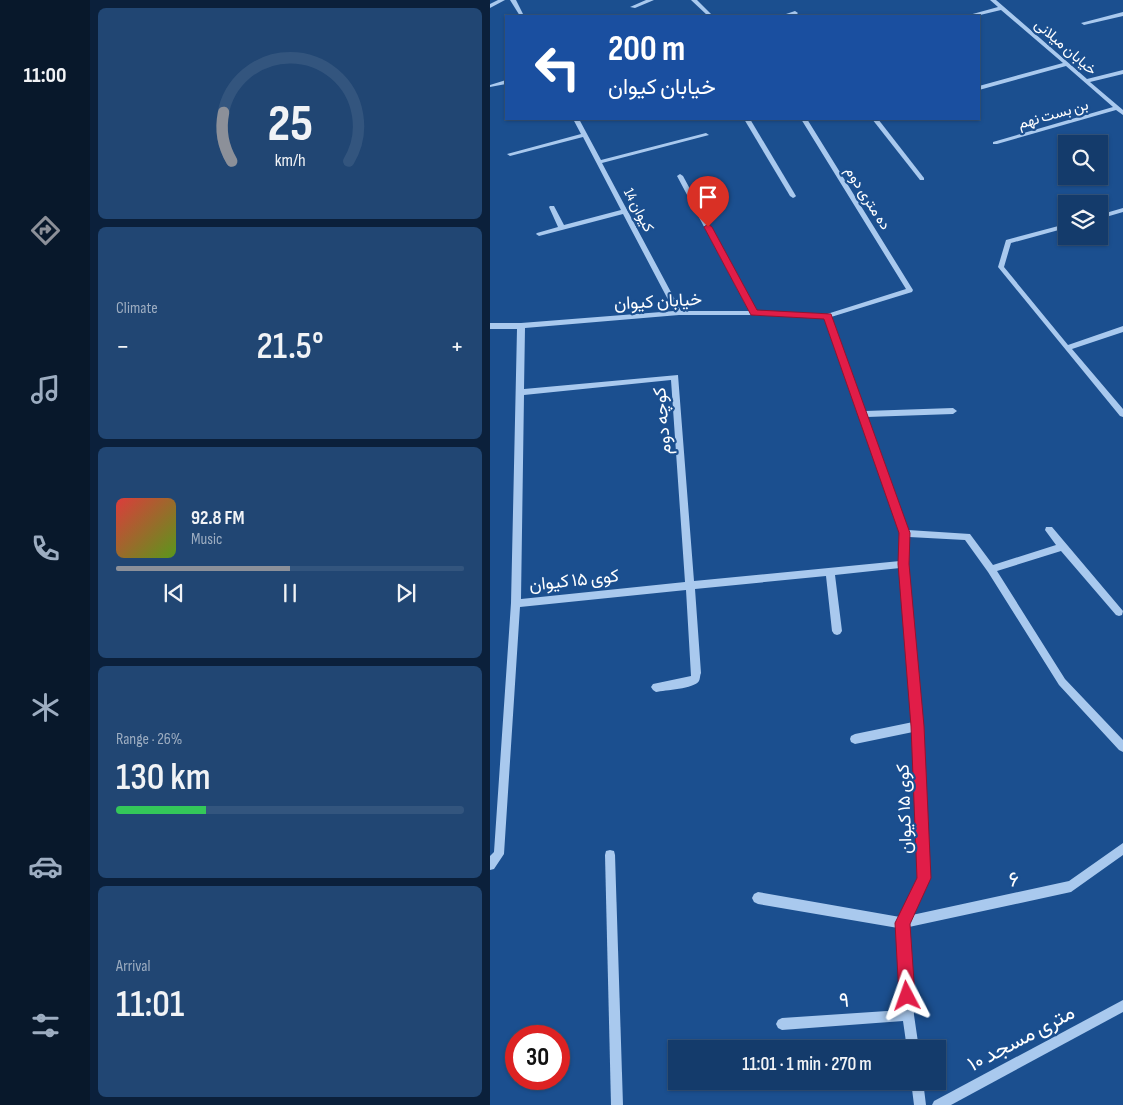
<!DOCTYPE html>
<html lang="en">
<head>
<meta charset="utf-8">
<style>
  body { margin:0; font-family:"Sofia Sans Condensed",Vazirmatn,sans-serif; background:#214673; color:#f1f3f6; height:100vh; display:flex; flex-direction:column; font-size:19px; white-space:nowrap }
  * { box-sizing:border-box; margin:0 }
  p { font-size:16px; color:#9dadc1 }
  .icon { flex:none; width:28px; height:28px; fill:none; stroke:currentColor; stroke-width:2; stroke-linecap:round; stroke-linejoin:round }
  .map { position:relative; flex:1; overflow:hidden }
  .details { display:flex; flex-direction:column; gap:8px; padding:8px; background:#0b203b; width:400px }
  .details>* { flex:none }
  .hud { position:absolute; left:15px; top:15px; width:475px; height:105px; border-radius:0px; box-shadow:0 1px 4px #0004,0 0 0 1px #33557e; background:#1a4fa0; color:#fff; overflow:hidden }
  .tools { position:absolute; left:568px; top:135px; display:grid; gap:10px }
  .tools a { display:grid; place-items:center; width:50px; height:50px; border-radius:0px; background:#143b6b; box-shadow:0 1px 4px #0004,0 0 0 1px #33557e; font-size:25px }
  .speed { position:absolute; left:15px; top:1025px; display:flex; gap:10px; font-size:25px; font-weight:700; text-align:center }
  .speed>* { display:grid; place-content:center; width:65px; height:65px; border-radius:50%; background:#143b6b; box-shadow:0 1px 4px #0004,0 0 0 1px #33557e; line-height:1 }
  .speed .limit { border:8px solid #d22; background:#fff; color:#111 }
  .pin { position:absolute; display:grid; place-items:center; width:42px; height:42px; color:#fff; margin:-51px -21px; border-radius:50% 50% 50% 0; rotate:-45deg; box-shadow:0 0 5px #0007 }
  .pin .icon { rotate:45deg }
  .me { position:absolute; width:55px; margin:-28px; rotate:356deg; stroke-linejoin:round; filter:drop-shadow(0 0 4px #0008) }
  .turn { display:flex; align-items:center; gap:18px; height:105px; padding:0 20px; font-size:22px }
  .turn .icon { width:65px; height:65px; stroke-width:2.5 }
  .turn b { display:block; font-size:35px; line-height:42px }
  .big { font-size:38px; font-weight:600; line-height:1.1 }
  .details .widget { flex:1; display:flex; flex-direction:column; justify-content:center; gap:8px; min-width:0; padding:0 18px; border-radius:8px; background:#214673 }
  .details .dial { align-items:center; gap:0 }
  .dial svg { height:130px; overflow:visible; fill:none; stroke:#33557e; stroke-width:7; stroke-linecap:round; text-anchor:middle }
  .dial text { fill:#f1f3f6; stroke:none }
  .song { display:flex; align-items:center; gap:15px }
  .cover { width:60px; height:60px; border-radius:8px; background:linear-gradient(135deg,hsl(0 70% 55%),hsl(90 70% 35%)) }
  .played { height:5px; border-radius:2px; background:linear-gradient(90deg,#8c9099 50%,#33557e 50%) }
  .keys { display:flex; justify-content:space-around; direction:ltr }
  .heat { display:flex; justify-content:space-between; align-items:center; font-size:28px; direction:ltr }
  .charge { height:8px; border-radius:4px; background:linear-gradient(90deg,#34c759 26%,#33557e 0) }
  .trip { position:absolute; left:178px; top:1040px; width:278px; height:50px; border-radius:0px; background:#143b6b; box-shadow:0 1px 4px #0004,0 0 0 1px #33557e; font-weight:600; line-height:50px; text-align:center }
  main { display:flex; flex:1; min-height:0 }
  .tab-bar { display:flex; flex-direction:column; width:90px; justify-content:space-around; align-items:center; background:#08182b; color:#9dadc1 }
  .tab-bar .icon { width:35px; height:35px }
  .tab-bar .current { color:#8c9099 }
  .tab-bar b { font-size:22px; color:#f1f3f6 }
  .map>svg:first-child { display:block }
</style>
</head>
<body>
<main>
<nav class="tab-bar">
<b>11:00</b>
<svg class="icon current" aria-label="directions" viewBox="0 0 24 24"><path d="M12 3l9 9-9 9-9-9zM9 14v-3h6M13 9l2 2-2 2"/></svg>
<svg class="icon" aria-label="music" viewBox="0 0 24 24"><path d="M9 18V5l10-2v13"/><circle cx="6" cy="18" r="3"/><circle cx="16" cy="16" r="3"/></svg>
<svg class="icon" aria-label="phone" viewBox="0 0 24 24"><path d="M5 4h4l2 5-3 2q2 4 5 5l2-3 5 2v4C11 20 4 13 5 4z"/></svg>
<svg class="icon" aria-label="climate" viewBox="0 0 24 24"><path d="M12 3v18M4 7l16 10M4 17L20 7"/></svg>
<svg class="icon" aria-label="car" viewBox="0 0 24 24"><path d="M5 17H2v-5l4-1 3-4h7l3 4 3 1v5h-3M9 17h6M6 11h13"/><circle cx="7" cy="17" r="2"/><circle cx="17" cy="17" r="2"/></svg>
<svg class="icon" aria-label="filters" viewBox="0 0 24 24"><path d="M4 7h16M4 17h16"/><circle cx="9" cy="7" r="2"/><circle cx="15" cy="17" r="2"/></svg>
</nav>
<section class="details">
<div class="widget dial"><svg viewBox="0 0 100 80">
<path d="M14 69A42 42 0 1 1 86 69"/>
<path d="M14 69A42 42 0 0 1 9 39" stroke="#8c9099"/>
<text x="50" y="56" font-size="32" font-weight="700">25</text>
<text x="50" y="72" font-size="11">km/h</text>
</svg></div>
<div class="widget"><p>Climate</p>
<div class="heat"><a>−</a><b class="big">21.5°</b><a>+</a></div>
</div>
<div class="widget">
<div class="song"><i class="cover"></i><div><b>92.8 FM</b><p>Music</p></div></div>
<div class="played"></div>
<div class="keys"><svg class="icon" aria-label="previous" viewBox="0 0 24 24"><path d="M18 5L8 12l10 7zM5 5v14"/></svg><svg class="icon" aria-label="pause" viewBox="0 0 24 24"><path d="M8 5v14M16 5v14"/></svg><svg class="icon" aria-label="next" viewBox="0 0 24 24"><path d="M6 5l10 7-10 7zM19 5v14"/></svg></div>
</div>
<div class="widget"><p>Range · 26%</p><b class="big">130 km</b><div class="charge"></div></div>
<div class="widget"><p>Arrival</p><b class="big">11:01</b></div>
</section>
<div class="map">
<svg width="633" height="1105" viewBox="0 0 633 1105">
  <rect width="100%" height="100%" fill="#1b4f8f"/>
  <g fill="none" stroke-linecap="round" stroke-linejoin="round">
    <g fill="#a9c9ee" fill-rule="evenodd">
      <polygon points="8,0 15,0 0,8 0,4"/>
      <polygon points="20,0 26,0 34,16 30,16"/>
      <polygon points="156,0 164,0 145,8 140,7"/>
      <polygon points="201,0 207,0 223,16 218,16"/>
      <polygon points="500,0 506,0 597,79 633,70 633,74 600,82 633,110 633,115 626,110 507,144 503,144 503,142 623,107 576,66 489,90 489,86 573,63 511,10 486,16 479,16 479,15 508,7"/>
      <polygon points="305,11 308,13 307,14 298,16 290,16"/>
      <polygon points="633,12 633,16 594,25 591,23"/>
      <polygon points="16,80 16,84 0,87 0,85"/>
      <path d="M83,119H89L111,160L216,133L219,135L112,163L191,311H259L187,176L190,174L193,176L266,311L337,314L416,289L311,119H317L423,290L422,292L341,317L375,411L463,408L467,411L463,414L377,417L418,530L480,534L503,565L566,545L555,530L556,527H562L633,611L632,615L629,616L626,615L571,551L507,571L575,679L633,740V752L629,750L569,685L498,572L475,540L419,537L418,564L433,726L439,878L422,915L579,881L633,843V855L581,892L419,927L424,1015L429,1049H417L413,1021L292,1030L288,1028L286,1024L288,1020L292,1018L412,1010L408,928L268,904L264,902L262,898L264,894L268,892L410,917L429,878L423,732L365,744L361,742L360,739L361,736L365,734L423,722L410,568L345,575L352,631L350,634L347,635L344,634L342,631L336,576L205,589L211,673C210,675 210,679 209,681C204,689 175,690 166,692L163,690L161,687L163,684L201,676L196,590L30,607L14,854L4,869L0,870V856L4,852L21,603L27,329H0V323H31L184,311L133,214L49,236L46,234L47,233L68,227L59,207L60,206H64L74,225L131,210L93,137L20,156L17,154L91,134ZM189,315H264L334,318L411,533L410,561L204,581L188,375L34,389L35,328ZM181,380L195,582L31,599L34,395Z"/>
      <polygon points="254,119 260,119 306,196 305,197 303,198 300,196"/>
      <polygon points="382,119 388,119 434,178 434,180 430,180"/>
      <polygon points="633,208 633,212 609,219 609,215"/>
      <polygon points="576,224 576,228 521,243 514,267 578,345 633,326 633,332 582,349 633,409 633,417 630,416 508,267 516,240"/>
      <polygon points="120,850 124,851 125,855 133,1105 121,1105 115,855 116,851"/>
      <polygon points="633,1000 633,1012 461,1105 442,1105 444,1101"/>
      <polygon points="421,1081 433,1081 436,1105 424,1105"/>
    </g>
  </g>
  <polygon fill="#e11d48" stroke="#92132f" points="218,224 222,227 267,310 341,314 420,533 419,564 434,726 441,878 420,924 425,996 423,1002 417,1004 412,1002 409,996 405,923 427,878 421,726 408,564 409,533 334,319 261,315 214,227"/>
  <g text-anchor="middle" stroke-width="4.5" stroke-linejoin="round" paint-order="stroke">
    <g font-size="15" fill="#fff" stroke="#1b4f8f">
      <text transform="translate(576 47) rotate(41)" y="5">خیابان میلانی</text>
      <text transform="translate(563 114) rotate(-16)" y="5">بن بست نهم</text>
      <text transform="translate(378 198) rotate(58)" y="5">ده متری دوم</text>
      <text transform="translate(149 210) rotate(62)" y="5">کیوان 14</text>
    </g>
    <g font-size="18" fill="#fff" stroke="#1b4f8f">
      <text transform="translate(168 301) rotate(-3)" y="6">خیابان کیوان</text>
      <text transform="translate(172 421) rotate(-95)" y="6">کوچه دوم</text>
      <text transform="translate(84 580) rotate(-6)" y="6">کوی ۱۵ کیوان</text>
      <text transform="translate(414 809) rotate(-92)" y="6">کوی ۱۵ کیوان</text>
    </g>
    <g font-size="21" fill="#fff" stroke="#1b4f8f">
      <text transform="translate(524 879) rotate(-12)" y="7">۶</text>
      <text transform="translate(354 1000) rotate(-4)" y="7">۹</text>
      <text transform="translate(531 1038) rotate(-28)" y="7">۱۰ متری مسجد</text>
    </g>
  </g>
</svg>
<div class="tools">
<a><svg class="icon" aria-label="search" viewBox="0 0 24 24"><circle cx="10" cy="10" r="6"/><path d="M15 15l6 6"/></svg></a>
<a><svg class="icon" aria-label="layers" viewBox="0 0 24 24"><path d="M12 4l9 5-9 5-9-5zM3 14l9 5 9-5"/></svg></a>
</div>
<div class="speed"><div class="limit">30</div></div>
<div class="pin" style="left:218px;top:227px;background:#d93025"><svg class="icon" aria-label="arrive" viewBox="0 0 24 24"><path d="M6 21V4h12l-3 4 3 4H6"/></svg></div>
<svg class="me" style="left:417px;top:996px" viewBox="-20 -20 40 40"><path d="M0-17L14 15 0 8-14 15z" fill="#e11d48" stroke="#fff" stroke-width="4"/></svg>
<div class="trip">11:01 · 1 min · 270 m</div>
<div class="hud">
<div class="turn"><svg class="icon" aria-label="left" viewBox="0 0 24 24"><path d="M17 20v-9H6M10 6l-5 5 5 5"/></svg><div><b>200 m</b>خیابان کیوان</div></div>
</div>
</div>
</main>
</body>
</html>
